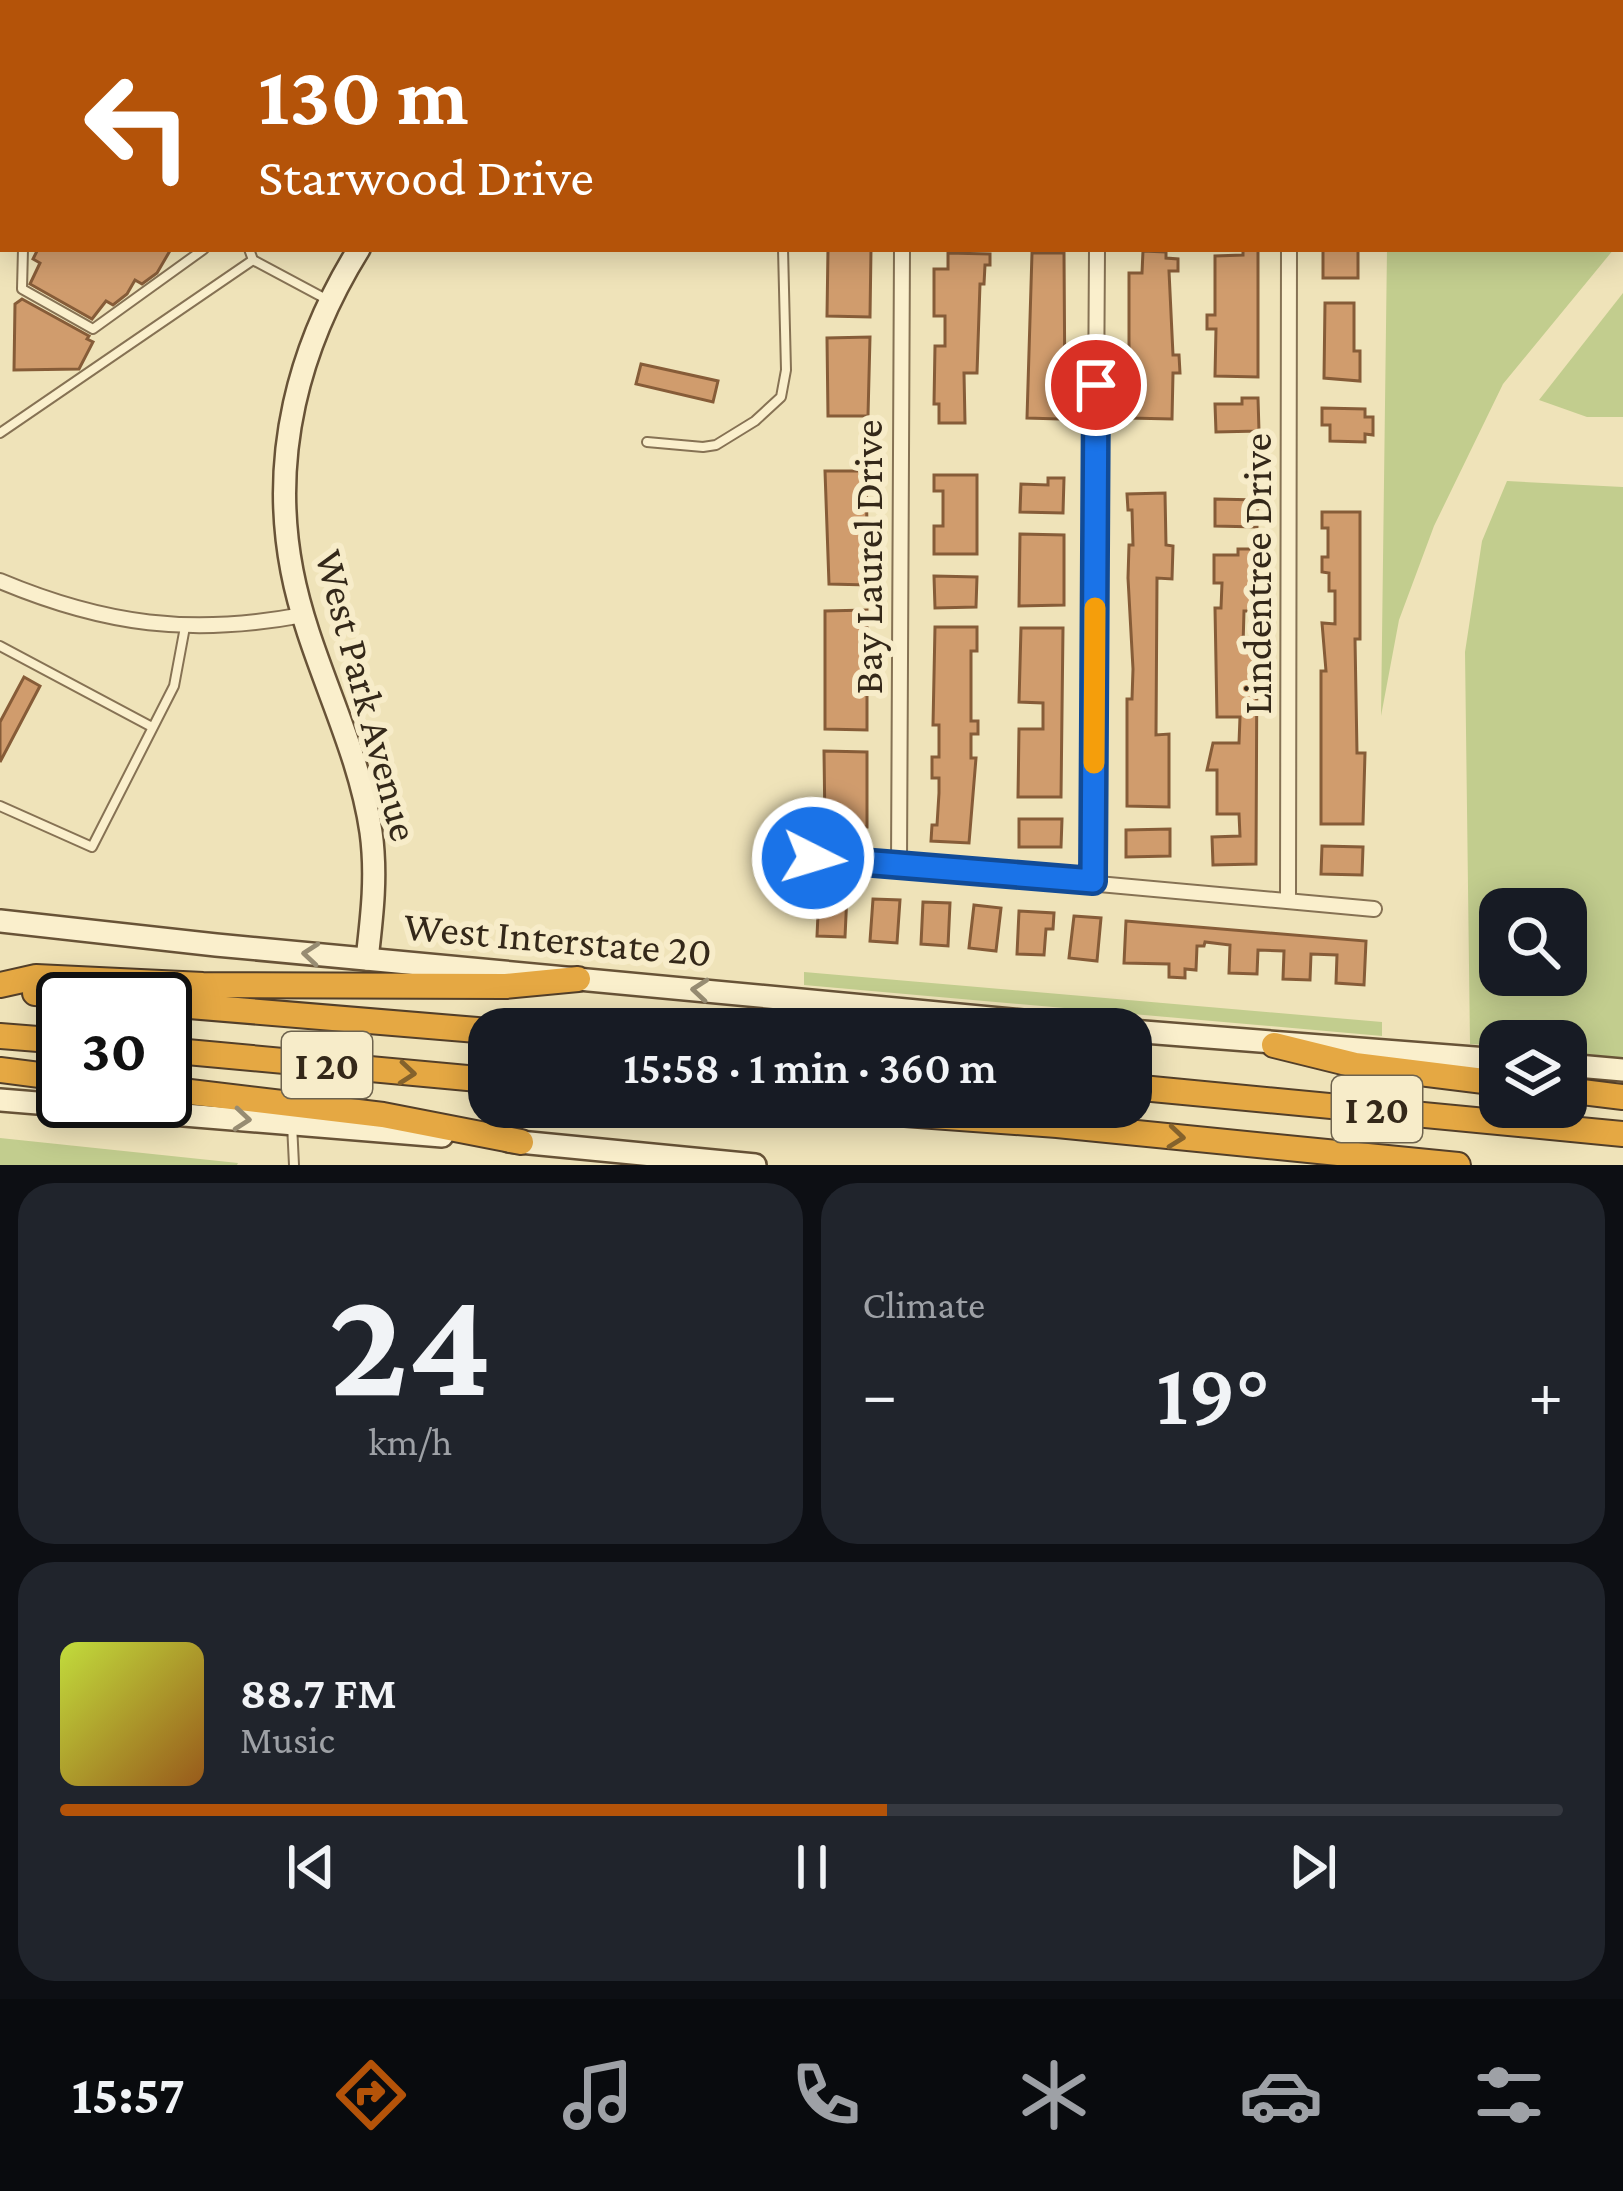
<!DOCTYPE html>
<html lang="en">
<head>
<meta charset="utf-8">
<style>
  body { margin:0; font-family:"Crimson Pro",serif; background:#20242c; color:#f1f3f6; height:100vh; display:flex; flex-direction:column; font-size:45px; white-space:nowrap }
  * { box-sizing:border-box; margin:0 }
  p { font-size:39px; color:#9ea1a6 }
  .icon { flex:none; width:66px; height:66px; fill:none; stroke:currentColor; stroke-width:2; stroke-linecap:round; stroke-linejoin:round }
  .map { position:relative; height:1165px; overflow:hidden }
  .drawer { display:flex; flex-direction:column; gap:18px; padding:18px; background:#0d0f14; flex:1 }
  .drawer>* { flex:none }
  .banner { position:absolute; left:0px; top:0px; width:1623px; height:252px; box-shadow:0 6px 30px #0003; background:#b45309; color:#fff; overflow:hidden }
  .tools { position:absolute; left:1479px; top:888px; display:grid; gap:24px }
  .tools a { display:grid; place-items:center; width:108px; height:108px; border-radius:24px; background:#171b24; box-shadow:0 6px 30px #0003; font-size:60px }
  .speed { position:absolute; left:36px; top:972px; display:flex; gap:24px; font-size:60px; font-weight:700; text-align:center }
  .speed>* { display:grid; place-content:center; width:156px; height:156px; border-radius:50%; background:#171b24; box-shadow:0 6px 30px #0003; line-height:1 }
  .speed .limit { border:6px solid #111; border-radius:18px; background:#fff; color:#111 }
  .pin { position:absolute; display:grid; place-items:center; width:102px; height:102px; color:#fff; margin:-51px; border:6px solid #fff; border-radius:50%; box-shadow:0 3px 12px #0007 }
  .me { position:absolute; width:132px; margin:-66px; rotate:95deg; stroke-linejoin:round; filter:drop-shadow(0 0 9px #0008) }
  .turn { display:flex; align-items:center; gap:42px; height:252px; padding:0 60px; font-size:54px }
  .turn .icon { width:156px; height:156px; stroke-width:2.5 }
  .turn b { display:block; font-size:84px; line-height:102px }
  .big { font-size:90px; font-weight:600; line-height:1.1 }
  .drawer .widget { flex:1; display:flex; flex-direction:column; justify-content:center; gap:18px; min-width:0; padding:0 42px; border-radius:36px; background:#20242c }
  .drawer .dial { align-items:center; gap:0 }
  .dial b { font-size:156px; line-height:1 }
  .song { display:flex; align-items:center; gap:36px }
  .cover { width:144px; height:144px; border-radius:18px; background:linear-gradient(135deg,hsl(70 70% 55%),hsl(30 70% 35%)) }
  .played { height:12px; border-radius:6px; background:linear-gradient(90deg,#b45309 55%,#363941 55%) }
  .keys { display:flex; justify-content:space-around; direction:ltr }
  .heat { display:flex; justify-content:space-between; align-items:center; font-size:66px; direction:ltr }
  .drawer .tiles { flex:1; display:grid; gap:18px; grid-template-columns:1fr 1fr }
  .widget:last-child { grid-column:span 2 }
  .trip { position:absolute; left:468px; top:1008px; width:684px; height:120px; border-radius:36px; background:#171b24; box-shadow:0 6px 30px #0003; font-weight:600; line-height:120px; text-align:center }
  .tab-bar { display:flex; height:192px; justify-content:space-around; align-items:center; background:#090b0e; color:#9ea1a6 }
  .tab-bar .icon { width:84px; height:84px }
  .tab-bar .selected { color:#b45309 }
  .tab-bar b { font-size:54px; color:#f1f3f6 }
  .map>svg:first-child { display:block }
</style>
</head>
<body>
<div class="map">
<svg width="1623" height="1165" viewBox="0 0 1623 1165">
  <rect width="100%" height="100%" fill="#efe3b9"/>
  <g fill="#c2cd8e" fill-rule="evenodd">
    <polygon points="1387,249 1614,249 1503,384 1434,526 1399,620 1381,716"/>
    <polygon points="1623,293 1623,417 1587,417 1539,400"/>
    <path d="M1507,481L1623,487V1058L1566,1052V1041H1500V1046L1470,1044L1465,652L1482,541ZM1566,909V975H1500V909Z"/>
    <polygon points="804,972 1382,1022 1382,1036 804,985"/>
    <polygon points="0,1138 238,1163 237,1165 0,1165"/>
  </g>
  <g fill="#d09c6d" stroke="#865c38" stroke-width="3">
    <polygon points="38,249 171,249 157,273 142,284 135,280 127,294 113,305 106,301 92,319 30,284 40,263 33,259"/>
    <polygon points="828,249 871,249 870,317 827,316"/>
    <polygon points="1243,249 1258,249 1258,377 1215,376 1216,329 1207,329 1207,315 1215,315 1215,256 1243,255"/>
    <rect x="1323" y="249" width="35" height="29"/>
    <polygon points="1143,251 1166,252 1166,258 1178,259 1178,271 1169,271 1173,355 1179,355 1180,373 1173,373 1172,419 1129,418 1129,273 1142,273"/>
    <polygon points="948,253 990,254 990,265 985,265 984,284 980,284 977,373 964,373 965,423 939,423 939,404 934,404 935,346 945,346 945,316 934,316 934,269 948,269"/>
    <polygon points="1032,253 1064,253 1065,403 1059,403 1059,419 1027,418"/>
    <polygon points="22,299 89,336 87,339 93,342 79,369 14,370 15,304"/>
    <polygon points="1325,303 1354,303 1354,351 1360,351 1360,381 1324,378"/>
    <polygon points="870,337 868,416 828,416 827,338"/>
    <polygon points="641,364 718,381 713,402 636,384"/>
    <polygon points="1242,398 1258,398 1259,431 1216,432 1215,404 1242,404"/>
    <polygon points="1322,408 1365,409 1365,417 1373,417 1373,435 1365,434 1365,442 1330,441 1330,425 1322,425"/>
    <polygon points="825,471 866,471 868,585 829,584"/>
    <polygon points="934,475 977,475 977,554 934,554 934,526 943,526 943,491 934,491"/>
    <polygon points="1048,478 1064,478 1063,513 1020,512 1021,484 1048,485"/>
    <polygon points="1165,493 1166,545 1173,546 1172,579 1157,578 1156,735 1169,734 1169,807 1127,806 1127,699 1132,699 1133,669 1128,578 1129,545 1133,545 1132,510 1128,510 1127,494"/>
    <polygon points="1215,499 1258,500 1257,527 1215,526"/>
    <polygon points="1322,512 1360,512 1360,639 1355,639 1357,753 1365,753 1363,824 1321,824 1321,671 1326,671 1322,623 1335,624 1335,591 1329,591 1329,573 1322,572 1322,557 1328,557 1328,528 1322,528"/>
    <polygon points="1020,534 1064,535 1064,605 1019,606"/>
    <polygon points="1238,549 1256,549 1258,611 1244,611 1243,646 1257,646 1256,864 1213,865 1212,837 1240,836 1239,814 1217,814 1217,770 1207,770 1213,743 1239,743 1240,717 1217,717 1215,608 1221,608 1222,583 1214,583 1214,555 1238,555"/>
    <polygon points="934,576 977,577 976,607 935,608"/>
    <polygon points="867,610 867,730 825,729 825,611"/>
    <polygon points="935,627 977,627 977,651 971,651 971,721 978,721 978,734 971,734 971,758 976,758 969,843 931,841 932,825 937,825 939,793 939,778 932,778 932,757 939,757 939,725 933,725"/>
    <polygon points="1021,628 1063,628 1061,797 1018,797 1019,729 1043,729 1043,703 1019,702"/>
    <polygon points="24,677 40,686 0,762 0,722"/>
    <polygon points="824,751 867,752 867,827 825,826"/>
    <polygon points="1019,819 1062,819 1061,847 1019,847"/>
    <polygon points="1170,829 1170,856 1126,857 1126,830"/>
    <polygon points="1322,846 1363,847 1362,875 1321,874"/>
    <polygon points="819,893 847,894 845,937 817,936"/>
    <polygon points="873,899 900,900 897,943 870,941"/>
    <polygon points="923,902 950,903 948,946 921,944"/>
    <polygon points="974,905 1001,908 996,951 969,948"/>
    <polygon points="1019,911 1054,913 1053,929 1046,929 1044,955 1017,954"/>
    <polygon points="1074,916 1101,918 1097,961 1069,958"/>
    <polygon points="1126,921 1366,941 1364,985 1336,983 1337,955 1311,954 1310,980 1283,979 1284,951 1258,950 1257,974 1229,973 1230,945 1205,942 1204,946 1197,946 1196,970 1185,969 1185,978 1169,977 1169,964 1124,963"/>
  </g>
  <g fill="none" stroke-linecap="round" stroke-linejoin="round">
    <defs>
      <g id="lane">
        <polyline points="196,0 196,3"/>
        <polyline points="23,249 22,289 93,329 204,249"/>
        <polyline points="249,249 253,260 326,299"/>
        <polyline points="0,433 253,260"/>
        <polyline points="647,442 703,447 716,445 755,421 781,397 786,370 783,249"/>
        <polyline points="0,646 152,727"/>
        <polyline points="0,806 92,847 174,686 185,627"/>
        <polyline points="292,1124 294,1165"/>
      </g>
      <g id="street">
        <polyline points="935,0 935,3"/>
        <polyline points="961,0 961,3"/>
        <path d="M0,581C105,625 191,636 303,615"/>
        <polyline points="813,858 1374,909"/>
        <polyline points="899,865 902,249"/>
        <polyline points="1093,881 1097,249"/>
        <polyline points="1288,900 1289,249"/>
      </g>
      <g id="secondary">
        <polyline points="108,3 110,0"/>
        <polyline points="773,3 782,0"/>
        <polyline points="0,175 3,170"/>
        <path d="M359,249C298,347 270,457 292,571C309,660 358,742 371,832C377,875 372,916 367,959"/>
        <polyline points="0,921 216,945 1109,1029"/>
        <polyline points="1131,1031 1500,1060"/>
        <polyline points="1566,1065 1623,1070"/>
        <polyline points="0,1100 442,1136"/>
        <polyline points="509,1141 755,1165"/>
      </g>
      <g id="highway">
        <polyline points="0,985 36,977 203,985 506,986 578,979"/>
        <polyline points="35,993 111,999"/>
        <polyline points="165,1004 489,1031"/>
        <polyline points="0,1036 63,1041"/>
        <polyline points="1274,1045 1355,1065 1500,1083"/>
        <polyline points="165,1050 489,1080"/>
        <polyline points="0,1070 63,1078"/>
        <polyline points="1131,1087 1623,1134"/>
        <polyline points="165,1089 383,1115 521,1142"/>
        <polyline points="1566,1090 1623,1097"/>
        <polyline points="808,1107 1057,1125 1458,1165"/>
      </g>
    </defs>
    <use href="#lane" stroke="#867254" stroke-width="12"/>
    <use href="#street" stroke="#867254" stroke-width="18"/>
    <use href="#secondary" stroke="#685337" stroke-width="26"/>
    <use href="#highway" stroke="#533f29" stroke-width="28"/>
    <use href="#lane" stroke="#faefcc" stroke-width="8"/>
    <use href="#street" stroke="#faefcc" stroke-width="14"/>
    <use href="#secondary" stroke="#faefcc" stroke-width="21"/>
    <use href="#highway" stroke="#e5a843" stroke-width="24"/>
  </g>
  <defs><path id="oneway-chevron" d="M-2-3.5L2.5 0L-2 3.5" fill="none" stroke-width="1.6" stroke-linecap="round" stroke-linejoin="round" transform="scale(3)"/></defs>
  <g stroke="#978c72">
    <use href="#oneway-chevron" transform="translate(311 954) rotate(-175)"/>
    <use href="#oneway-chevron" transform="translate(700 990) rotate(-175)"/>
    <use href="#oneway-chevron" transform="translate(242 1119) rotate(5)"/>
  </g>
  <g stroke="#84622c">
    <use href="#oneway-chevron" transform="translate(407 1073) rotate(5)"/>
    <use href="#oneway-chevron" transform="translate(1176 1137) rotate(6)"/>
  </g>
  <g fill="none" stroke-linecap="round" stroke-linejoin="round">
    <defs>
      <polyline id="route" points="813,858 1093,881 1096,385"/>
    </defs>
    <use href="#route" stroke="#114b97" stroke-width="30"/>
    <use href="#route" stroke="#1a73e8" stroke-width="21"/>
    <polyline stroke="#f59e0b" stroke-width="21" points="1094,763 1095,608"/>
  </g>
  <g text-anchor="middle" stroke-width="12" stroke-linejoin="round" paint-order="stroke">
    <g fill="#f7ecc9" stroke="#6e634e" stroke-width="3">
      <rect x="282" y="1032" width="90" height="66" rx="9"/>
      <rect x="1332" y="1076" width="90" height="66" rx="9"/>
    </g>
    <g font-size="39" font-weight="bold" fill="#342819">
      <text x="327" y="1079">I 20</text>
      <text x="1377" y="1123">I 20</text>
    </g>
    <g font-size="42" fill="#342819" stroke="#f7ecc9">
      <text transform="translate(867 557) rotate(-90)" y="15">Bay Laurel Drive</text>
      <text transform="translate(1256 574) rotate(-90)" y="15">Lindentree Drive</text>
      <text transform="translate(368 695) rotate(75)" y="15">West Park Avenue</text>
      <text transform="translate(558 938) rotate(5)" y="15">West Interstate 20</text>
    </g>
  </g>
</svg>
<div class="tools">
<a><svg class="icon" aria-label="search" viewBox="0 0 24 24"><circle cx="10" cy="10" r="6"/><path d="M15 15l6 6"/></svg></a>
<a><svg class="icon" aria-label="layers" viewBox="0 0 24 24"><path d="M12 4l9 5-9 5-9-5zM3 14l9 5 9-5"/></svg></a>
</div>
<div class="speed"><div class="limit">30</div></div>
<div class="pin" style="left:1096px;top:385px;background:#d93025"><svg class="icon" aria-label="arrive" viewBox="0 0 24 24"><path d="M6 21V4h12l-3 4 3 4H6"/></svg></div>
<svg class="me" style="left:813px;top:858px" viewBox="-20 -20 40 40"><circle r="17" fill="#1a73e8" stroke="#fff" stroke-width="3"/><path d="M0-11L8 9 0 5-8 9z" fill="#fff"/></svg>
<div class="trip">15:58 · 1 min · 360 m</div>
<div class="banner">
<div class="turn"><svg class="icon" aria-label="left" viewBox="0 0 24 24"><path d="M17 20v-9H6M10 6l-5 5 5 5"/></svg><div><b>130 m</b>Starwood Drive</div></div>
</div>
</div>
<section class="drawer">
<div class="tiles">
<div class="widget dial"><b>24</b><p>km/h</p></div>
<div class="widget"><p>Climate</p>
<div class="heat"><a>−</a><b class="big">19°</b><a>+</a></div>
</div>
<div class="widget">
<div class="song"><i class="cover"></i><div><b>88.7 FM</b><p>Music</p></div></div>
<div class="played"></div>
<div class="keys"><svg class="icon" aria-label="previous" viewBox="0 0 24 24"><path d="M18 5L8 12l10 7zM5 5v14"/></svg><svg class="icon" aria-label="pause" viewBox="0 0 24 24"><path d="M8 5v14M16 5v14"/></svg><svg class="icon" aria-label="next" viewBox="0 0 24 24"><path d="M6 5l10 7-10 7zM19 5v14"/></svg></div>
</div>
</div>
</section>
<nav class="tab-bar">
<b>15:57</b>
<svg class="icon selected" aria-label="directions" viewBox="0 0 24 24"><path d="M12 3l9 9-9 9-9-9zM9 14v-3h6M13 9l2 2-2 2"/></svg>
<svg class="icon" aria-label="music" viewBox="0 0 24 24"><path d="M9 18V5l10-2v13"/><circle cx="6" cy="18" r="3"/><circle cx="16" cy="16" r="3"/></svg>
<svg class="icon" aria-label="phone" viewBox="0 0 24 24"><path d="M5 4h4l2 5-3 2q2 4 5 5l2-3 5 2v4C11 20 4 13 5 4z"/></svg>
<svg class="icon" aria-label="climate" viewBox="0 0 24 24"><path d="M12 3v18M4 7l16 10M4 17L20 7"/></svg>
<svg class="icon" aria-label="car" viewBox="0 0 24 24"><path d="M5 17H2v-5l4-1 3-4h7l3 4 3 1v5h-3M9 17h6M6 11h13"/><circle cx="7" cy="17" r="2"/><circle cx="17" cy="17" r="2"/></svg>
<svg class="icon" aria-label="filters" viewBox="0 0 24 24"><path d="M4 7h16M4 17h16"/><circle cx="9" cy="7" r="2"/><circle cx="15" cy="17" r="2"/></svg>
</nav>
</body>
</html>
